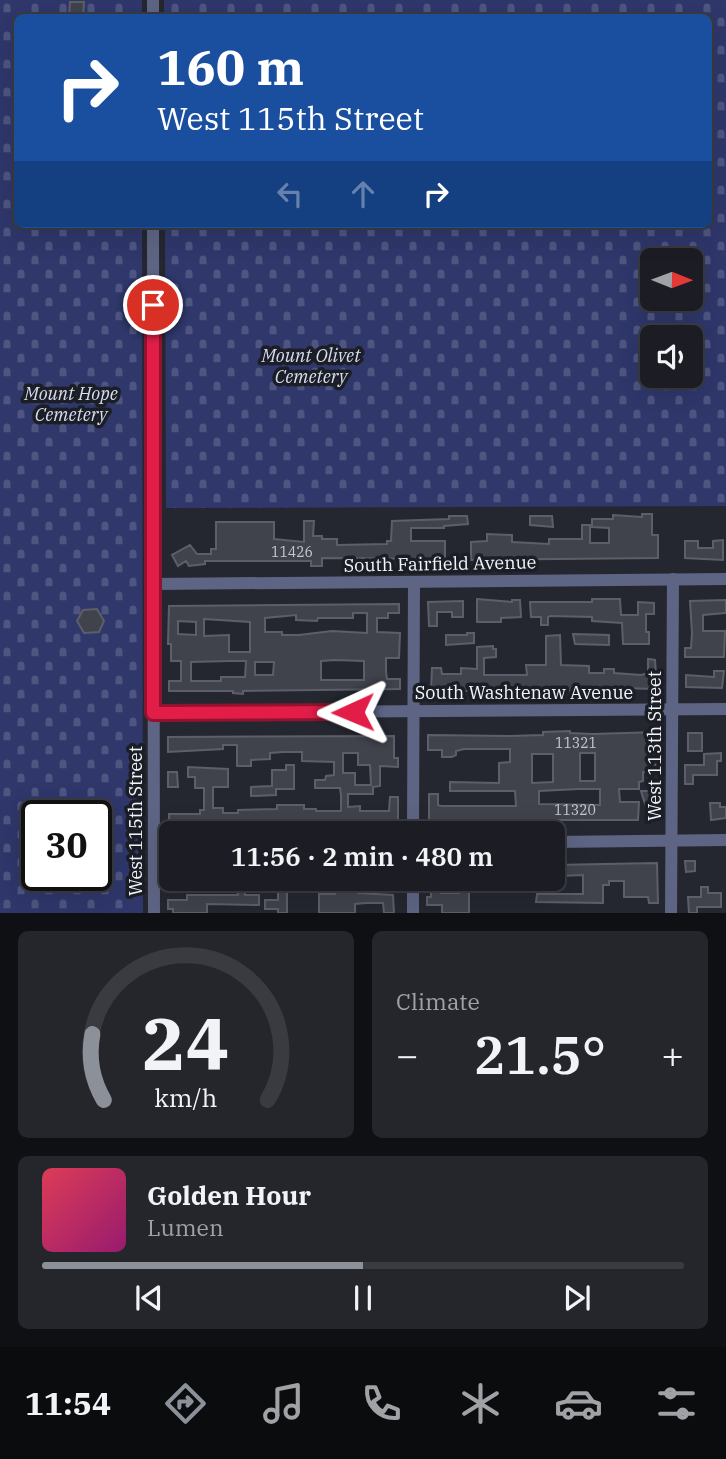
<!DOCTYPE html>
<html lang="en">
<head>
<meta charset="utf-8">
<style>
  body { margin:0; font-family:"IBM Plex Serif",serif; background:#25262c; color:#f1f3f6; height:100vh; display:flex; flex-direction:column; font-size:26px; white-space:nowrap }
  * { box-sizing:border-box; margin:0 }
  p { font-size:23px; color:#a0a2a6 }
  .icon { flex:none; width:38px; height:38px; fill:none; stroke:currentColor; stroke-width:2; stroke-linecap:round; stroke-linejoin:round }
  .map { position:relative; height:913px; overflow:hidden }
  .drawer { display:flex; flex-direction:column; gap:18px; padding:18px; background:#0f1014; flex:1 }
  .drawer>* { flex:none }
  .guide { position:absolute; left:14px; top:14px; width:698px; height:214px; border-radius:10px; box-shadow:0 7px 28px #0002,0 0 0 2px #3a3b41; background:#1a4fa0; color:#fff; overflow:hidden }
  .needle { width:46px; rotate:91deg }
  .buttons { position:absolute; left:640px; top:248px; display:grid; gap:14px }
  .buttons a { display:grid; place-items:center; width:63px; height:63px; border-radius:10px; background:#1c1d24; box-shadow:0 7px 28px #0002,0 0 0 2px #3a3b41; font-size:35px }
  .speed { position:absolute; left:21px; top:800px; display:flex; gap:14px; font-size:35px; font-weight:700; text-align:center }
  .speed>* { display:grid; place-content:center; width:91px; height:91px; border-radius:50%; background:#1c1d24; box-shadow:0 7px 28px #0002,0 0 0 2px #3a3b41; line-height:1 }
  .speed .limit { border:4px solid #111; border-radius:10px; background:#fff; color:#111 }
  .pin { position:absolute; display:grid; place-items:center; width:60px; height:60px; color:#fff; margin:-30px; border:4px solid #fff; border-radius:50%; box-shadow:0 2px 7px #0007 }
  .me { position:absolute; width:77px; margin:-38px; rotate:269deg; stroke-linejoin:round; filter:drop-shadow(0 0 5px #0008) }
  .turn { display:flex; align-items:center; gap:24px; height:147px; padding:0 28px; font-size:32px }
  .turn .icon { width:91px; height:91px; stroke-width:2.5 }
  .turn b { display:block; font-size:49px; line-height:60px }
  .lanes { display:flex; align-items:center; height:66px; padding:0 28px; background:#0003; justify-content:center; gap:35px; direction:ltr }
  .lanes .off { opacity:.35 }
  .big { font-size:52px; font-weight:600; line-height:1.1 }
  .drawer .widget { flex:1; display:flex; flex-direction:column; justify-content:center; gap:10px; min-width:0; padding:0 24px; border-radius:10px; background:#25262c }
  .drawer .dial { align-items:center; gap:0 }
  .dial svg { height:182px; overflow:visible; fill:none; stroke:#3a3b41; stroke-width:7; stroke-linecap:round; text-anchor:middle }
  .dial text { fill:#f1f3f6; stroke:none }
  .song { display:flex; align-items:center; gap:21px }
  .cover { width:84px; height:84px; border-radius:10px; background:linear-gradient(135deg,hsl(350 70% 55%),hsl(320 70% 35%)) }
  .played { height:7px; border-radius:4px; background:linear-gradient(90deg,#8c9099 50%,#3a3b41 50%) }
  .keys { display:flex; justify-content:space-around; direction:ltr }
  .heat { display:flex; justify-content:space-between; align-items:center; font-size:38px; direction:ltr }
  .drawer .tiles { flex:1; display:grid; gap:18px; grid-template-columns:1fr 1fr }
  .widget:last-child { grid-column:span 2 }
  .trip { position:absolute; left:159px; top:821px; width:406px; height:70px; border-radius:10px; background:#1c1d24; box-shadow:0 7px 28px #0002,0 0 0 2px #3a3b41; font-weight:600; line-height:70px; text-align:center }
  .dock { display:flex; height:112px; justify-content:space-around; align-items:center; background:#0b0c0e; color:#a0a2a6 }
  .dock .icon { width:49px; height:49px }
  .dock .active { color:#8c9099 }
  .dock b { font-size:32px; color:#f1f3f6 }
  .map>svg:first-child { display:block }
</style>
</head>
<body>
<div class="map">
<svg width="726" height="913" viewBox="0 0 726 913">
  <defs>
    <pattern id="cemetery-stones" width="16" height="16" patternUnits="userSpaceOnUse" patternTransform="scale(1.75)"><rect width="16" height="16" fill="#2f376b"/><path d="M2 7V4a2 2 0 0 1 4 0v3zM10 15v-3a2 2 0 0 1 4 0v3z" fill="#4e5581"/></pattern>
  </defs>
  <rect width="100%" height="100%" fill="#252730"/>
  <g fill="url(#cemetery-stones)" fill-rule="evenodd">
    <path d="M0,0H142V17L18,18V224H142L143,913H0ZM37,816H96V875H37Z"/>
    <path d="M164,0H726V506L166,508L165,224H709V18H164ZM653,261H691V299H653ZM653,338H691V376H653Z"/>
  </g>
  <g fill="#40434c" stroke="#5c5f69" stroke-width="2" fill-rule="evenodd">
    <polygon points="70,2 84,2 83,18 69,18"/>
    <polygon points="642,514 652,514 652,535 658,535 658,558 471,560 471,542 487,541 487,534 512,535 512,542 549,544 549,539 582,539 582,525 590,525 590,543 609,543 609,528 592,527 592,519 613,519 613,515 642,517"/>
    <polygon points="449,516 467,516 468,524 444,526 444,528 411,528 411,541 445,541 445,559 322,558 322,566 311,566 311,561 205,561 205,564 189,566 186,561 178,566 172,555 190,545 197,554 211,554 211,549 216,549 216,522 274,522 274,539 304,542 304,521 314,521 313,536 322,536 322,539 337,539 337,545 387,544 387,541 391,541 392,521 449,519"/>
    <polygon points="530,516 552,516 553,527 530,525"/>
    <polygon points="723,540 723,560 685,558 685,541 698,541 698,548 713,548 713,541"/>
    <polygon points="477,599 512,602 512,600 520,600 521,617 501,618 501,622 477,622"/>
    <polygon points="592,599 620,599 621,615 638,615 638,602 654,603 654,614 646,614 646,632 649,632 649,644 623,644 622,623 592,621 592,617 550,616 548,617 548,625 541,625 541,617 531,617 530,602 592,602"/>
    <polygon points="726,600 726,613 703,615 703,631 725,631 724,657 685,657 685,648 691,648 692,633 690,601"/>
    <polygon points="463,601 463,617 452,617 452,612 437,612 437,626 429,626 428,602"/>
    <path d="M399,604V613H388V618H377V632L400,633L399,658H386V672L387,679H400V689L243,691V694L233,693V691H169V681H181V661H171V644H168L169,606ZM353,613H367V633L332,631L299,635H282V632H265V618L296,615V620L317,621L318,618H353ZM204,619L250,622V652H229V635L204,636ZM178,621L196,622V635L178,634ZM335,660L364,661V680H321V661ZM230,661H246L245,677H221V681H191V662ZM255,662H274L273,675H255Z"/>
    <polygon points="97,609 104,621 99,632 84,633 77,621 83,610"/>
    <polygon points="467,633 474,633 474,643 446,645 446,635 467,635"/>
    <polygon points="573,634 609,635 609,645 575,644"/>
    <polygon points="560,635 561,665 589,666 589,673 604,673 604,669 614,669 614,673 641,675 648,673 648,659 655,660 657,689 614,688 601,688 601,692 557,690 523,690 523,693 514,693 514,691 431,691 432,668 441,668 442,674 461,674 461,668 477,669 477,647 493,646 493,649 496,649 496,657 484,658 484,675 527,675 526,665 546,665 546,636"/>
    <polygon points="714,671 724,671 722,688 686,687 686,675 714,677"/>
    <path d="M570,731V733L593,734L657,732L655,772H643V781L639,782V789H619L620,802H639L638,820H429V794H438V805L441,806H516L515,791H450V782L499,783V763L510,762V749H464L456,751V755L452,757H442V750H428V735L510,736L543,735V732ZM580,753H595V781H580ZM532,754H553V782L532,783ZM579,789H600V805L539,804V791Z"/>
    <rect x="688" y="733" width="14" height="18"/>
    <path d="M394,736V758H398V767L380,766V786L373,787V794H348V807L360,806V811H389L390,797H398V821L169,822V814H200V810H204V788H195V777H188V767L228,769V787H213V808H223V813H238V810L277,809V805H304V809H316V811H341V795L340,788H315V780H325L326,776L334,775V762L302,761V752H283L270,753V759L251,760V766H237V745H223V749L168,752V737ZM343,753H358V765H370L371,785H355V773H343Z"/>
    <polygon points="721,753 721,761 717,761 717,775 693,775 693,784 685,784 685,765 704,765 704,754"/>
    <polygon points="286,765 294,765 294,789 276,789 276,795 251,796 251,787 272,786 272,770 286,770"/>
    <polygon points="168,772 177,772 178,787 168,787"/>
    <polygon points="641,791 657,791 657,820 650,820"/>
    <polygon points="710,803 720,803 720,807 726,807 726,818 711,820"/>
    <polygon points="685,861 695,861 695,871 686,872"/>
    <polygon points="657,863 658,903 649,903 648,897 624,897 624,881 609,881 609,885 603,885 603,903 536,902 537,894 583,894 583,875 560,876 560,878 553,878 553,865"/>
    <polygon points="237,878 244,878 245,895 259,895 259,905 207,904 207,913 173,913 173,909 168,909 168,900 187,900 187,895 238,895"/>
    <polygon points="267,878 290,878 290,886 287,886 287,913 278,913 278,909 265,909 265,900 278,900 278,886 267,886"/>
    <polygon points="335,878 357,878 358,893 393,895 394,913 384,913 383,903 366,903 355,904 355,913 319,913 319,894 335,894"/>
    <polygon points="431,878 441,878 441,893 459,893 459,890 469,890 469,913 442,913 442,905 427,905 427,897 431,897"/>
    <polygon points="701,887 708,887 708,893 721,893 721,907 697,907 697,913 689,913 688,897 701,897"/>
  </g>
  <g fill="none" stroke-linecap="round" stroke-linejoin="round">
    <g stroke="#5e6584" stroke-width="12">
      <polyline points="153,0 153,18"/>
      <polyline points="153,224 154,913"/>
      <polyline points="154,584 726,579"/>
      <polyline points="154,713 726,709"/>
      <polyline points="413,833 414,582"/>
      <polyline points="553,842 726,840"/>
      <polyline points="154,845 172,845"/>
      <polyline points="413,913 413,878"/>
      <polyline points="671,913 673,579"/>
    </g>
  </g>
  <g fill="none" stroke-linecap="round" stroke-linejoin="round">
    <defs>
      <polyline id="route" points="153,305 153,713 353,712"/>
    </defs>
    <use href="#route" stroke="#92132f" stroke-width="18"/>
    <use href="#route" stroke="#e11d48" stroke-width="12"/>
  </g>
  <g text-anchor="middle" stroke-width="7" stroke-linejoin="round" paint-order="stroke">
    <g font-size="14" fill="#c6c8cf">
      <text x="292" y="557">11426</text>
      <text x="576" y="748">11321</text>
      <text x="575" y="815">11320</text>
    </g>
    <g font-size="18" font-style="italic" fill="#d7ddf1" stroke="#1c1e26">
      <text x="311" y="362">Mount Olivet<tspan x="311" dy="21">Cemetery</tspan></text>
      <text x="71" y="400">Mount Hope<tspan x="71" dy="21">Cemetery</tspan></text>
    </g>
    <g font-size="18" fill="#f3f5fb" stroke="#1c1e26">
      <text transform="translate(440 564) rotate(-1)" y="6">South Fairfield Avenue</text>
      <text x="524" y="699">South Washtenaw Avenue</text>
      <text transform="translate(655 746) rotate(-90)" y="6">West 113th Street</text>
      <text transform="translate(136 821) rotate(-90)" y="6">West 115th Street</text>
    </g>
  </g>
</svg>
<div class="buttons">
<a><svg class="needle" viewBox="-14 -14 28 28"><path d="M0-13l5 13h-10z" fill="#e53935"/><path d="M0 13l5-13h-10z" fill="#a0a2a6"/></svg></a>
<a><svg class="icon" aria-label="sound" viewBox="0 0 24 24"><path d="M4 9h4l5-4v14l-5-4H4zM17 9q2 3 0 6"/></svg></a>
</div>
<div class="speed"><div class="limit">30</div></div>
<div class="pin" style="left:153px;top:305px;background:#d93025"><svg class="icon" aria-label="arrive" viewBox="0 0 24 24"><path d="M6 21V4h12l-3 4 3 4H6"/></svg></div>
<svg class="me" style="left:353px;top:712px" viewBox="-20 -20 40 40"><path d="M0-17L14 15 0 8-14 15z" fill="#e11d48" stroke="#fff" stroke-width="4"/></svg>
<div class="trip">11:56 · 2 min · 480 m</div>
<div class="guide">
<div class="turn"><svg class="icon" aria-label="right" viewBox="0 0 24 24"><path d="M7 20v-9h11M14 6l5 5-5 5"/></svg><div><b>160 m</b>West 115th Street</div></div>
<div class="lanes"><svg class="icon off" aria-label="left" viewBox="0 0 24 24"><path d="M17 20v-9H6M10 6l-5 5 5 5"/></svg><svg class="icon off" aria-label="ahead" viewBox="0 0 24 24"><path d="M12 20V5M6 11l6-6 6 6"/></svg><svg class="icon" aria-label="right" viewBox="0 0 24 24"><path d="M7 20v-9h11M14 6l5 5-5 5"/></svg></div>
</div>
</div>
<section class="drawer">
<div class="tiles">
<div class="widget dial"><svg viewBox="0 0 100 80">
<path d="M14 69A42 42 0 1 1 86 69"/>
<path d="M14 69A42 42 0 0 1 9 40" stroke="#8c9099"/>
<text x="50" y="56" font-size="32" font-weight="700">24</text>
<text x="50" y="72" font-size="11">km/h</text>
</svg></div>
<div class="widget"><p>Climate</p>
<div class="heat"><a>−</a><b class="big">21.5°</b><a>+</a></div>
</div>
<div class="widget">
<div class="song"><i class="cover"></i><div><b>Golden Hour</b><p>Lumen</p></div></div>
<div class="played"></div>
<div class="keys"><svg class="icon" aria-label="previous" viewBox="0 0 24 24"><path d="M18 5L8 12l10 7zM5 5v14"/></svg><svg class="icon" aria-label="pause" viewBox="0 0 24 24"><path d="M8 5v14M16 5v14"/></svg><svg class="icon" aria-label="next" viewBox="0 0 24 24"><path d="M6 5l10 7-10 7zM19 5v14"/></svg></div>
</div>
</div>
</section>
<nav class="dock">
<b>11:54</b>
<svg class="icon active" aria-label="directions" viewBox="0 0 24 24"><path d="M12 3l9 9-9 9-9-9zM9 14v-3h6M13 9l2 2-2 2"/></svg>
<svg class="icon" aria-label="music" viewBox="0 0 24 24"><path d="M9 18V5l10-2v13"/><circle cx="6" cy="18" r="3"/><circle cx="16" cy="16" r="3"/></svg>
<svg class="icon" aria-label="phone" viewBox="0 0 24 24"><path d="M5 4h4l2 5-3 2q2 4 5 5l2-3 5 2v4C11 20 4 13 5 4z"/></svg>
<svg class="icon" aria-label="climate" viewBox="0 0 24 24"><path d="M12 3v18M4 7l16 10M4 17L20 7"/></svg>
<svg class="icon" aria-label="car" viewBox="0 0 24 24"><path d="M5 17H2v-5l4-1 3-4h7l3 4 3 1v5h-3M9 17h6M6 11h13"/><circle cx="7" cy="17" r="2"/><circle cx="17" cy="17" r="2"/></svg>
<svg class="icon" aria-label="filters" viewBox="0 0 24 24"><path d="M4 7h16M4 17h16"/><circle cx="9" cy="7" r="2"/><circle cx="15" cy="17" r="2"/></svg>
</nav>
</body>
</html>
